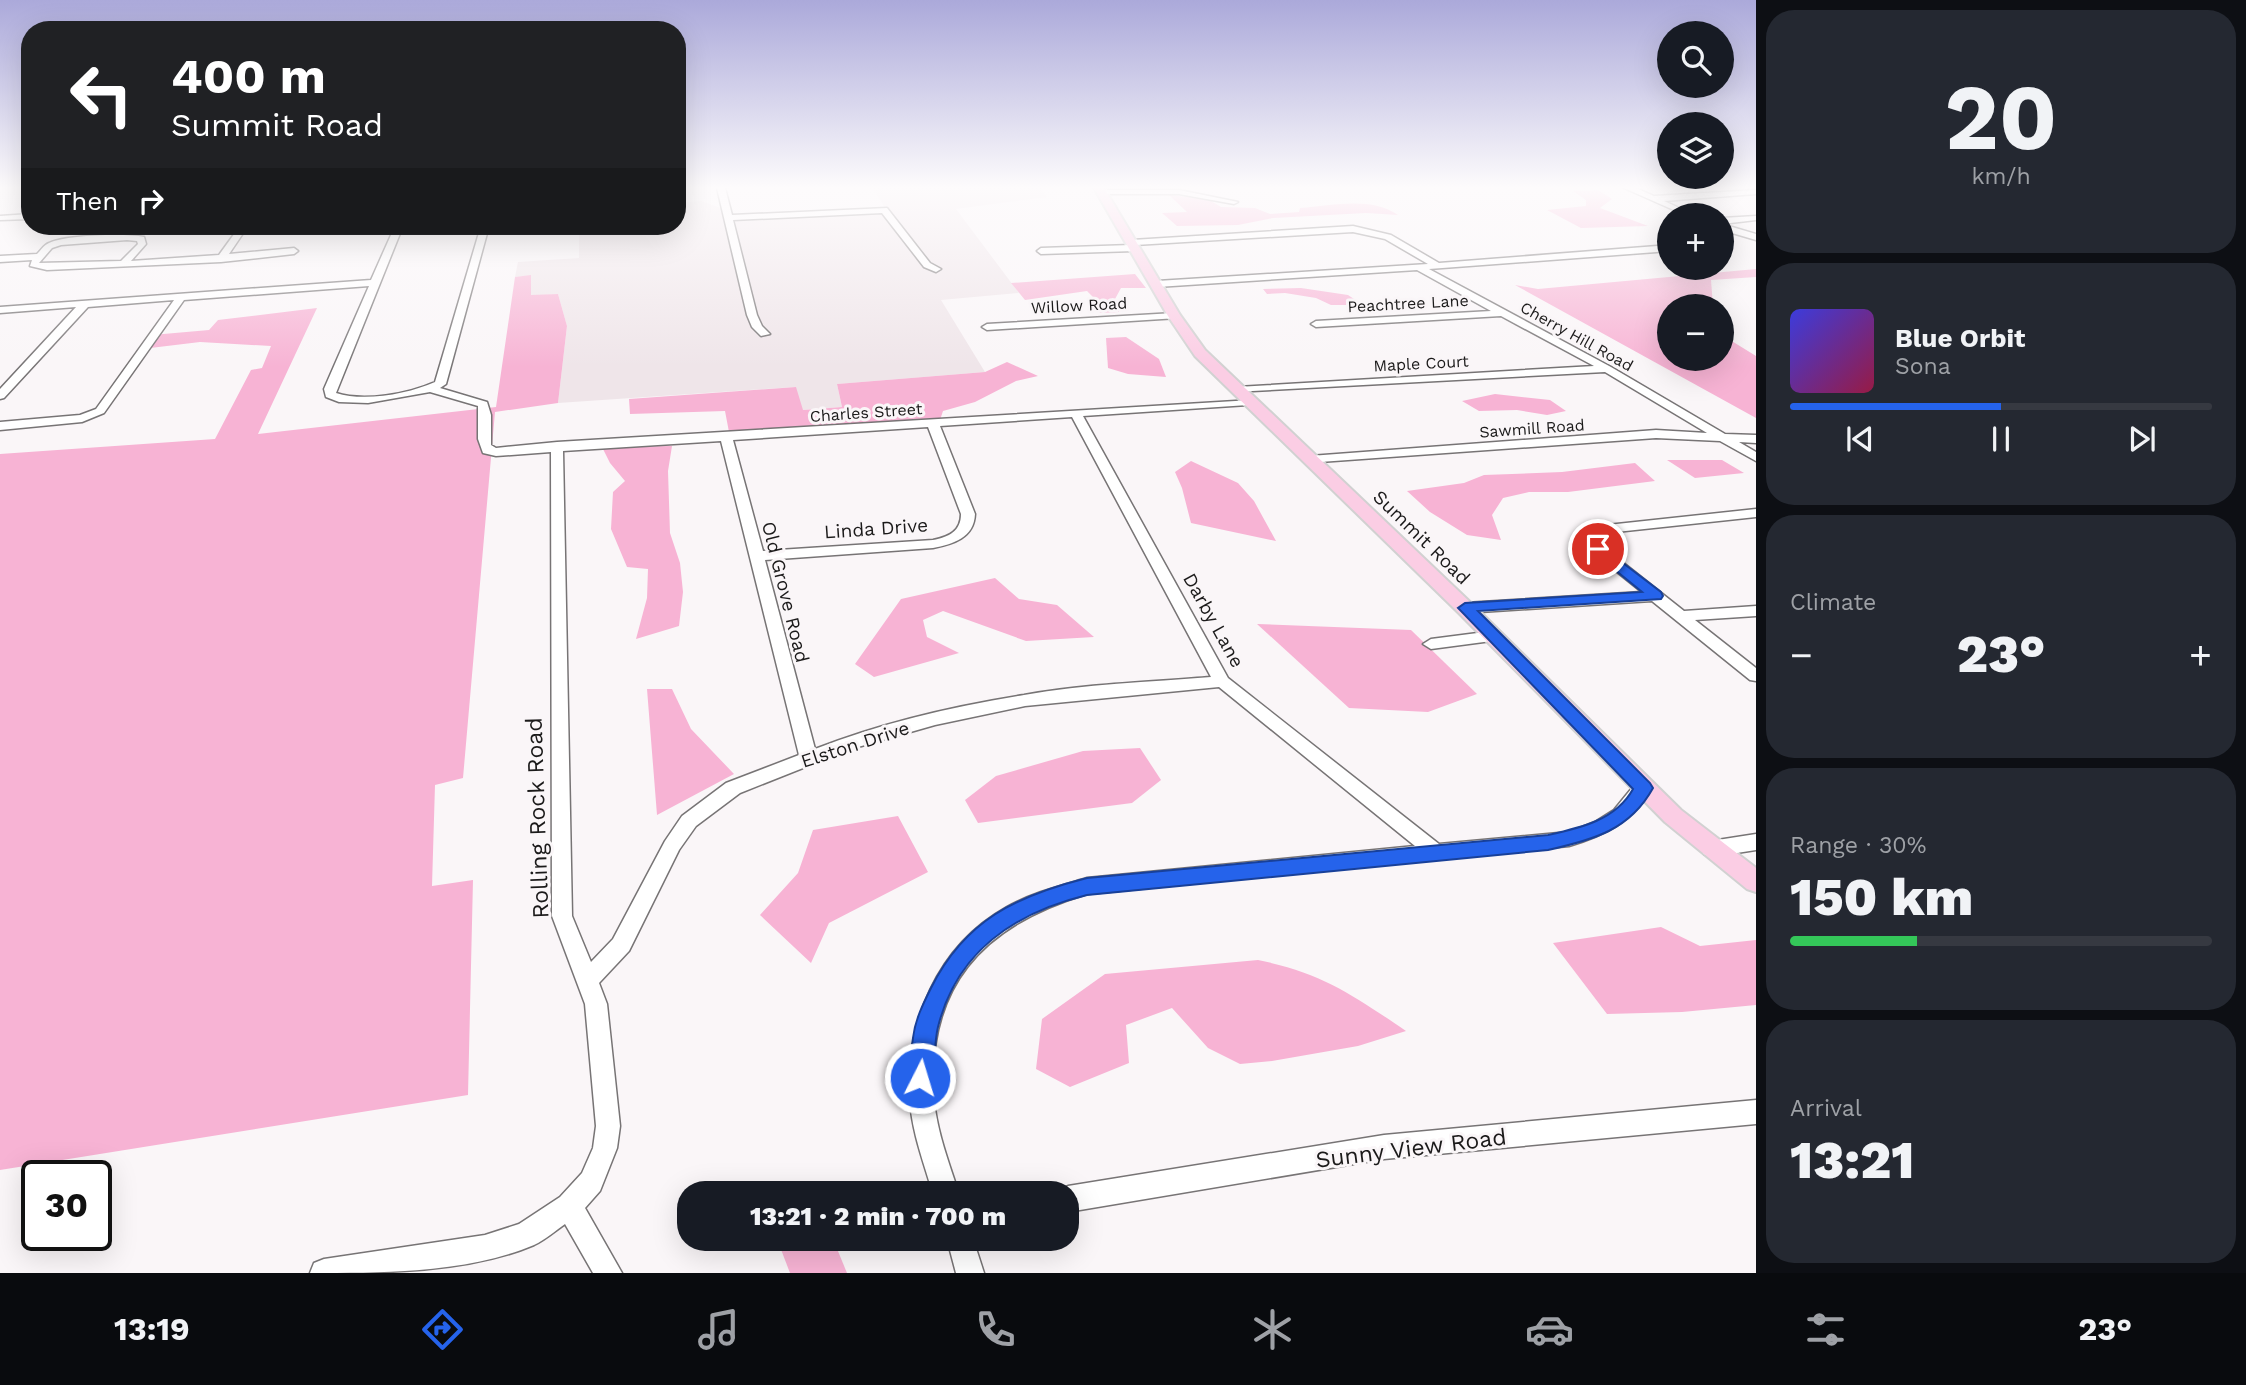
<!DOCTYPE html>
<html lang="en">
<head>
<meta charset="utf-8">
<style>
  body { margin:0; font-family:"Work Sans",sans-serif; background:#242831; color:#f1f3f6; height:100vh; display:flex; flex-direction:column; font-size:26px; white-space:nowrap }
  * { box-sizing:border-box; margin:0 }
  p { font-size:23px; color:#9ea1a6 }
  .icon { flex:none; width:38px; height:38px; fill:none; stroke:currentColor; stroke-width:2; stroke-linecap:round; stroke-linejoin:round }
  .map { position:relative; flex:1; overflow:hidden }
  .side { display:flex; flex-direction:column; gap:10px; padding:10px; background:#0d0f14; width:490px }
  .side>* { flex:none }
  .banner { position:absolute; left:21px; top:21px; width:665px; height:214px; border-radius:28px; box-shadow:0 7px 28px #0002; background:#202124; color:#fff; overflow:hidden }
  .tools { position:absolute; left:1657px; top:21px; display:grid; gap:14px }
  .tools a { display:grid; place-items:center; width:77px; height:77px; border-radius:50%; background:#171b24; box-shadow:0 7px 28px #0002; font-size:35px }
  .speed { position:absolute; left:21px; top:1160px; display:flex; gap:14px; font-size:35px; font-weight:700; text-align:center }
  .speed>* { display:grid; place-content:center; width:91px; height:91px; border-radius:50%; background:#171b24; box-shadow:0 7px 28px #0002; line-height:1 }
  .speed .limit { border:4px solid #111; border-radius:10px; background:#fff; color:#111 }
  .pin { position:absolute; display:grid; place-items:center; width:60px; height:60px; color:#fff; margin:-30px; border:4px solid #fff; border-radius:50%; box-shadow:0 2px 7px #0007 }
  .me { position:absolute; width:77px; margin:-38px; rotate:5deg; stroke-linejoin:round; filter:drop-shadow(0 0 5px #0008) }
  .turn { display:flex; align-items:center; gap:24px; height:147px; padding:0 35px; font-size:32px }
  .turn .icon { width:91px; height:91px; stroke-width:2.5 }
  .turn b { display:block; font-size:49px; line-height:60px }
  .then { display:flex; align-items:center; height:66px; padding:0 35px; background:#0003; gap:14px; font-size:26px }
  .big { font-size:52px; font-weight:800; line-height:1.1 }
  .side .card { flex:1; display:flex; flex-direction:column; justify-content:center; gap:10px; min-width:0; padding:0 24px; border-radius:28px; background:#242831 }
  .side .dial { align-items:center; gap:0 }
  .dial b { font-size:91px; line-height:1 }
  .song { display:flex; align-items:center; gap:21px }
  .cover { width:84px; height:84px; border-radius:10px; background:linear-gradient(135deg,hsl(240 70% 55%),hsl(340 70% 35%)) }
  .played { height:7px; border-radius:4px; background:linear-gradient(90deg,#2563eb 50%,#363941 50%) }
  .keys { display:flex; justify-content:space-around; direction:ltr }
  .heat { display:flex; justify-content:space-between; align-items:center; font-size:38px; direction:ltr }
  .charge { height:10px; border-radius:5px; background:linear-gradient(90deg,#34c759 30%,#363941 0) }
  .trip { position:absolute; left:677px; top:1181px; width:402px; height:70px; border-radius:28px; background:#171b24; box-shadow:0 7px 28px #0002; font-weight:800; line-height:70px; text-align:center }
  .tab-bar { display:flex; height:112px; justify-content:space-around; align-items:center; background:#090b0e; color:#9ea1a6 }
  .tab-bar .icon { width:49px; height:49px }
  .tab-bar .selected { color:#2563eb }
  .tab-bar b { font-size:32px; color:#f1f3f6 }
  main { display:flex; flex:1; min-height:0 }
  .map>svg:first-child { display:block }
</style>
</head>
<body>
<main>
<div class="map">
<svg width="1756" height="1273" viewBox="0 0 1756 1273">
  <rect width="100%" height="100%" fill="#faf6f8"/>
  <polygon fill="#efe5e9" points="873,188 1040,188 1047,197 956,209 1019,293 941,300 985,372 837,384 842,407 802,410 795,387 558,403 567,326 558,294 531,296 531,276 515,277 518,262 579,258 579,226 677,226 677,203 701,201 743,216 885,208"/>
  <g fill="#f7b3d4">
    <polygon points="1598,190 1612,199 1600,208 1648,226 1581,228 1547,210 1586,206 1586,200 1573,191"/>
    <path d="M1169,195L1208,199L1221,207L1255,208L1270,214L1299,212L1300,208C1332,206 1371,196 1398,215L1366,213L1273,218L1238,225L1177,226L1162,213L1187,212Z"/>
    <polygon points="1756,269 1756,277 1711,280 1713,306 1670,306 1670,359 1722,359 1722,335 1756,356 1756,418 1515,285 1538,289"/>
    <polygon points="1135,274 1146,288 1121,288 1115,299 1119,312 1098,313 1094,298 1087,291 1025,300 1011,283"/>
    <polygon points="531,275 531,295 558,294 567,326 558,403 495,412 463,778 435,785 432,886 473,880 468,1095 0,1170 0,454 215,439 251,370 262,368 271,346 200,342 142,349 152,335 209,330 218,320 317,308 258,434 496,407 515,277"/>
    <polygon points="1301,288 1348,295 1363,305 1331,305 1316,298 1285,293 1267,294 1263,289"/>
    <polygon points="1126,337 1159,359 1166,377 1128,374 1108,368 1106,338"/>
    <polygon points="1007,362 1038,376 1016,381 975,402 943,411 940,420 729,432 725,411 630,414 629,399 796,387 803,410 842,407 837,384 985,372"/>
    <polygon points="1495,394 1550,400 1566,411 1547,415 1517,410 1479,411 1462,401"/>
    <polygon points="672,446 668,471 670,533 680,563 683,592 679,626 636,639 647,598 648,569 627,567 611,529 613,492 625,481 610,463 602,447"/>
    <polygon points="1667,460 1722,460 1744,473 1695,478"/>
    <polygon points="1191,461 1238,483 1254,501 1276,541 1191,523 1182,488 1175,472"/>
    <polygon points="1635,463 1655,481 1568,492 1529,492 1503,498 1492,515 1501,540 1467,535 1430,512 1407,491 1464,483 1484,475 1562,472"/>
    <polygon points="995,578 1019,599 1057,605 1094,637 1026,641 943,611 923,620 927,637 959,653 874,677 855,664 901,599"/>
    <polygon points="1257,624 1411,630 1477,694 1428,712 1349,708"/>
    <polygon points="647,689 672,689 691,729 734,774 657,815"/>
    <polygon points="1140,748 1161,780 1132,803 978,823 965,800 996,776 1083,751"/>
    <polygon points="898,816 928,872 829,923 811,963 760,915 798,873 813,830"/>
    <polygon points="1661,927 1700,946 1756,940 1756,1005 1682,1012 1607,1014 1553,943"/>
    <path d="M1258,960C1322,973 1353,995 1406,1031L1358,1046L1272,1061L1240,1064L1208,1048L1172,1008L1126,1025L1129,1063L1070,1087L1036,1069L1042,1019L1105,974Z"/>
    <polygon points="777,1239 833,1239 847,1273 790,1273"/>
  </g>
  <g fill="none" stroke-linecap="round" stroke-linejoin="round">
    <defs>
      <g id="minor">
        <polygon points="717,188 725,188 732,215 887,208 930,263 941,269 936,272 924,267 882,213 733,220 757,315 762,326 770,334 761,336 752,327 747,315"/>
        <polygon points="1624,188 1636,188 1654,196 1756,190 1756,194 1664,201 1695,215 1685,215"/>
        <polygon points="1101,190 1179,190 1238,202 1234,204 1179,194 1098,194"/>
        <polygon points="30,214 30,219 0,220 0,216"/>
        <polygon points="1756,216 1756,220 1722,224 1722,218"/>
        <polygon points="1722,224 1756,234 1756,240 1722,230"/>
        <path d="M240,226H248L229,254L294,248L298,251L294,254L221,262L47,270L30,266L32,260L0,262V256L37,254C41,250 44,245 49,243C66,235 125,233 144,237L146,244L131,261L219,255ZM127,240L137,241L138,244L121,261L39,263L52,248L61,245Z"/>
        <path d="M395,226H403L336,393C364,402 408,394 435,382L481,226H489L446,384L440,388L487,402L491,415V445L496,448L557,442L1252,400V404L1248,405L1083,416L1228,678L1439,844L1569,832L1595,822L1614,810L1636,783L1643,781L1650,783L1652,788C1633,822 1605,835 1569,846L1087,894C982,925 925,987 934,1100C937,1132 949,1163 959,1194H933C924,1163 912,1132 910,1101C905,1023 937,946 1007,907C1032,893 1060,886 1087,878L1415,846L1219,687L1025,706L935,725L851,749L740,793L696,826L679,850L629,951L599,983L607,1004L620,1126L617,1148L600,1191L585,1208L622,1273H593L565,1224C555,1231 545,1240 534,1245C468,1273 382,1273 310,1273L314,1263L324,1259L485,1235L519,1224L560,1197L582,1173L593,1148L596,1126L585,1004L552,916L551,452L496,456L483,453L478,439V406L430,392L368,403L339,402L326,397L324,389L369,286L184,300L104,413L82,422L0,430V422L80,415L96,409L174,300L88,307L4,398L0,399V389L76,307L0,313V307L371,280ZM1072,417L1211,677C1149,682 1085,684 1024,695C954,706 881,723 815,749L765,560L933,548C953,544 974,538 975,514L940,426ZM928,427L961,514C961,531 949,537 933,540L763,551L733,440ZM721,441L799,755L726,783L682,816L665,841L613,939L591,962L572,916L563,451Z"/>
        <polygon points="1353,226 1391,235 1439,263 1670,245 1670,251 1429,269 1611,367 1725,434 1756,435 1756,443 1739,442 1756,452 1756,461 1720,441 1656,438 1306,463 1304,460 1310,456 1656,430 1707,433 1605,372 1233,392 1233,388 1237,387 1594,366 1501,316 1316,327 1311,324 1316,321 1491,311 1417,270 1157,287 1152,284 1157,281 1428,264 1385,239 1353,232 1135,245 1138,248 1134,251 1041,254 1037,251 1041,248 1131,245 1128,243 1132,240"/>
        <polygon points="1174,313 1178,314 1178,318 987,330 982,327 987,324"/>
        <polygon points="1756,509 1756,517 1607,533 1600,539 1607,550 1684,611 1756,606 1756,616 1695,620 1756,668 1756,681 1750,680 1652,601 1465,613 1457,608 1465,603 1642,592 1597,556 1585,538 1598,526"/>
        <polygon points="1493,631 1501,636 1499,640 1431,649 1423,644 1431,639"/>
        <polygon points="1756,834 1756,850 1711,857 1704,854 1701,849 1704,844 1711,841"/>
        <polygon points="1756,1100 1756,1124 1384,1159 1068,1212 1068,1194 1057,1194 1059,1190 1068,1186 1384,1135"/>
        <polygon points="947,1239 973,1239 984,1273 956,1273"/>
      </g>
      <polygon id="major" points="1094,188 1104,188 1180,315 1205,350 1472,604 1681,810 1756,868 1756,892 1747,889 1665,822 1458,612 1195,356 1168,316"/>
    </defs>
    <use href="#minor" stroke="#777475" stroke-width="3"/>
    <use href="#major" stroke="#d1d1d1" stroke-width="4"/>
    <use href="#minor" fill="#fff" fill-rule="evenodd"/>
    <use href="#major" fill="#fbcde4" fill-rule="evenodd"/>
  </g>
  <linearGradient id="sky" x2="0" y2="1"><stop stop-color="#aba9da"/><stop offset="0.51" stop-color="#fdfbfc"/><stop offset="1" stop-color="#fdfbfc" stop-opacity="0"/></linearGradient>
  <rect width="1756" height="367" fill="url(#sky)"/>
  <path fill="#2563eb" stroke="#184099" stroke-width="2" d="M1598,544L1661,592L1663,596L1661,599L1478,611L1650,783L1653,788C1630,830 1593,840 1548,850L1087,895C1014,913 957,951 938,1027C933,1047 937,1068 929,1086L920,1089L912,1086C906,1072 911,1054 913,1038C915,1020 923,1004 931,988C965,920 1016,896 1087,878L1548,835C1580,828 1616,820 1633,789L1458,608L1465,603L1642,592L1593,552L1591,549Z"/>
  <g text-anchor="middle" stroke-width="6" stroke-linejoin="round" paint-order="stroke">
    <g font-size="16" fill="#1b1a1a" stroke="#faf6f8">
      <text transform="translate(1408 303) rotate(-3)" y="6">Peachtree Lane</text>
      <text transform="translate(1079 305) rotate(-3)" y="6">Willow Road</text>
      <text transform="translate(1577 336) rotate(29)" y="6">Cherry Hill Road</text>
      <text transform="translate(1421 363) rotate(-3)" y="6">Maple Court</text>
      <text transform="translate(866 412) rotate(-4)" y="6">Charles Street</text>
      <text transform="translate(1532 428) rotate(-4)" y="6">Sawmill Road</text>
    </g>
    <g font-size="19" fill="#1b1a1a" stroke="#faf6f8">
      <text transform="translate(876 528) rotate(-4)" y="7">Linda Drive</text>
      <text transform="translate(1422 537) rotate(44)" y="7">Summit Road</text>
      <text transform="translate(786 592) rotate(76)" y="7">Old Grove Road</text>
      <text transform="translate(1214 620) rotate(61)" y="7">Darby Lane</text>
      <text transform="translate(855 744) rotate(-18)" y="7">Elston Drive</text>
    </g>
    <g font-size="23" fill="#1b1a1a" stroke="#faf6f8">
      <text transform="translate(537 818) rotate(-92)" y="8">Rolling Rock Road</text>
      <text transform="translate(1411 1148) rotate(-7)" y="8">Sunny View Road</text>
    </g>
  </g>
</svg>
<div class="tools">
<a><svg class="icon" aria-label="search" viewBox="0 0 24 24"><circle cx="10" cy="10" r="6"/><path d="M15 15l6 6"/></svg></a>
<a><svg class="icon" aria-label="layers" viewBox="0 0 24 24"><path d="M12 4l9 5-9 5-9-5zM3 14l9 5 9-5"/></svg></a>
<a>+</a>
<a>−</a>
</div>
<div class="speed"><div class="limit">30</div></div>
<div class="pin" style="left:1598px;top:549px;background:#d93025"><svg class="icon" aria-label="arrive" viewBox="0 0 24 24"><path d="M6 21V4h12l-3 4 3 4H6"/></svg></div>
<svg class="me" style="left:920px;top:1078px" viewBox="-20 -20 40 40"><circle r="17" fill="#2563eb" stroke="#fff" stroke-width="3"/><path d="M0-11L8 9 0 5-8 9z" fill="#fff"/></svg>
<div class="trip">13:21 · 2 min · 700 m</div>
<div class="banner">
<div class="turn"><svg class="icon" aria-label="left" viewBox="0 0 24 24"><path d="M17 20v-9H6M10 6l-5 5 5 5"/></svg><div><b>400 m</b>Summit Road</div></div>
<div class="then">Then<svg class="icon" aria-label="right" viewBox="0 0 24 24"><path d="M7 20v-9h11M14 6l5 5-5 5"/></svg></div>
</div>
</div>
<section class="side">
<div class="card dial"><b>20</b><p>km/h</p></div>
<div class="card">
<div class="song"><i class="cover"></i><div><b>Blue Orbit</b><p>Sona</p></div></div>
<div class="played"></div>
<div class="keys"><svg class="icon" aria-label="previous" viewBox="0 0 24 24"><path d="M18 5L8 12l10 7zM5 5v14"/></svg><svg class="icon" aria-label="pause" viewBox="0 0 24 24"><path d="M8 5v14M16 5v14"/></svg><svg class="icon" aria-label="next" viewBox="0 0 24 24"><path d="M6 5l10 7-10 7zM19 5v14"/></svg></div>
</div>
<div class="card"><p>Climate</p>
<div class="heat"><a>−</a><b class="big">23°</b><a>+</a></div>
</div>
<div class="card"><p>Range · 30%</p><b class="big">150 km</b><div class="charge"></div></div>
<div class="card"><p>Arrival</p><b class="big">13:21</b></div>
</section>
</main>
<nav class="tab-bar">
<b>13:19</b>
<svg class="icon selected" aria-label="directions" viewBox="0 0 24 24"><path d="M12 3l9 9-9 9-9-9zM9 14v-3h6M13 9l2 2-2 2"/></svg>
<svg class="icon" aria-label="music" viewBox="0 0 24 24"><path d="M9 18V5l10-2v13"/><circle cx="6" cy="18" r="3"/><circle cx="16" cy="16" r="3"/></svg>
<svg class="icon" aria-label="phone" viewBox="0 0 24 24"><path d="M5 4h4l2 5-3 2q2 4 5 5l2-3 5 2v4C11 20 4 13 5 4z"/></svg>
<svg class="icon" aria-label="climate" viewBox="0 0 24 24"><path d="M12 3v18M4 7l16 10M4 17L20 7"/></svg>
<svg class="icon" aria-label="car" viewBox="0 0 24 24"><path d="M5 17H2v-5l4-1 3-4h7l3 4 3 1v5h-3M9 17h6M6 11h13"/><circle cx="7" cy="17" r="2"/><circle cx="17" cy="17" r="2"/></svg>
<svg class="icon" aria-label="filters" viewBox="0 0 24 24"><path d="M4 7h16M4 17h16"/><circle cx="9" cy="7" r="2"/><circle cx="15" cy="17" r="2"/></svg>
<b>23°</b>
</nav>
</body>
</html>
